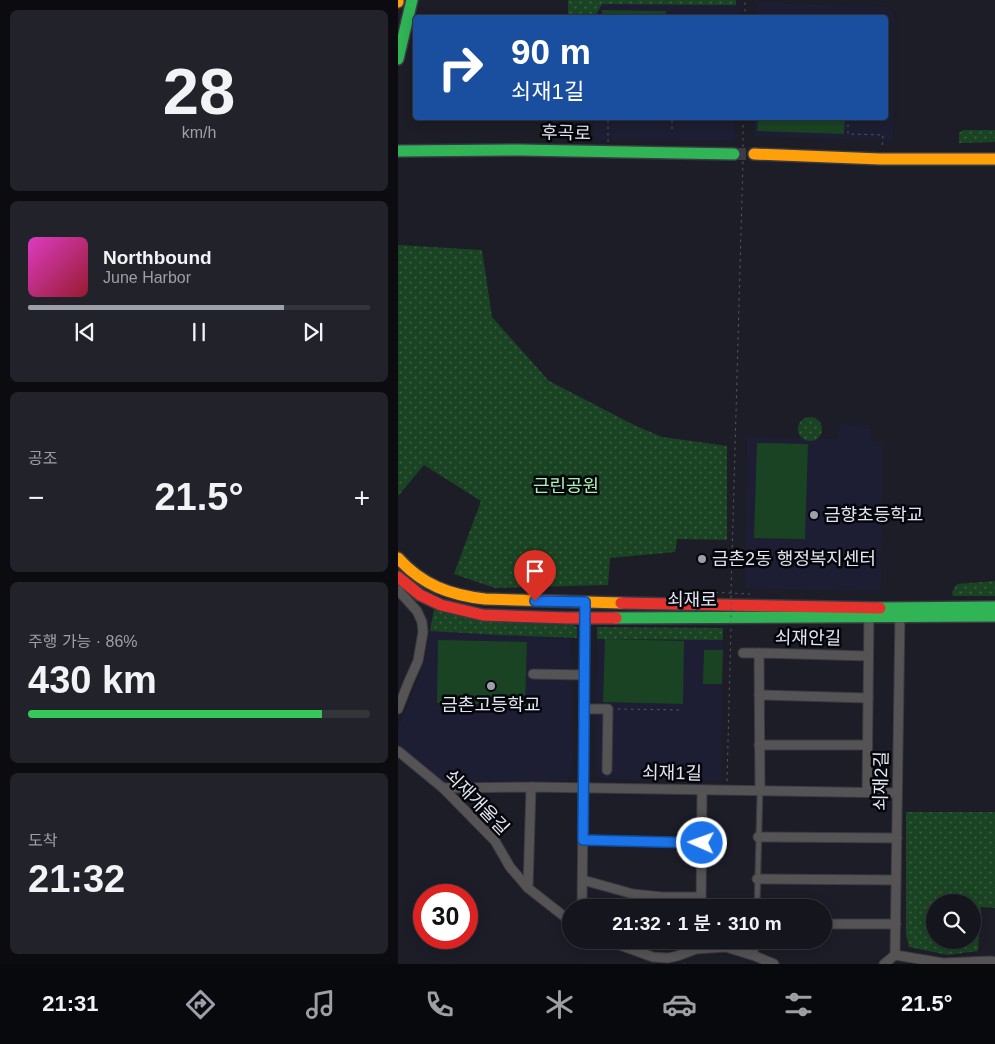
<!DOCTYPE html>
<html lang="ko">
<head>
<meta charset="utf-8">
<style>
  body { margin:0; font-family:Arial,"Noto Sans KR",sans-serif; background:#22232a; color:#f1f3f6; height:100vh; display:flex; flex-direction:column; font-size:19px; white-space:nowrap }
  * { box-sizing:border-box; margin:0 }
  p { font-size:16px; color:#9d9fa4 }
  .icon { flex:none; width:28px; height:28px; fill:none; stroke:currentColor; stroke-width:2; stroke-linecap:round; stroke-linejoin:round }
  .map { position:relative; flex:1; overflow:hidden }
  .panel { display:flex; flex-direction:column; gap:10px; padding:10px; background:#0c0c10; width:398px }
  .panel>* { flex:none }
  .top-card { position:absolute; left:15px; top:15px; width:475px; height:105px; border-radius:5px; box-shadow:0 2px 12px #0003,0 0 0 1px #34353b; background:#1a4fa0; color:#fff; overflow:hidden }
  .buttons { position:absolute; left:528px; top:894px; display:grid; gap:10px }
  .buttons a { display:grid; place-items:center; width:55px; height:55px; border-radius:50%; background:#15161d; box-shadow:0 2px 12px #0003,0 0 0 1px #34353b; font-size:25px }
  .speed { position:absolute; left:15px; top:884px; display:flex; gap:10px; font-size:25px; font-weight:700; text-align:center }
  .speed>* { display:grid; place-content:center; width:65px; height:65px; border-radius:50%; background:#15161d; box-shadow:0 2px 12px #0003,0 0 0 1px #34353b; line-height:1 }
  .speed .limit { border:8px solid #d22; background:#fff; color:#111 }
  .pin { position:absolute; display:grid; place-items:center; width:42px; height:42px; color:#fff; margin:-51px -21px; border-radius:50% 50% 50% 0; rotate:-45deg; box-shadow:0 0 5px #0007 }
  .pin .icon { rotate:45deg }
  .me { position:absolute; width:55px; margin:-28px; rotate:272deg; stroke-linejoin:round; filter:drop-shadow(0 0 4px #0008) }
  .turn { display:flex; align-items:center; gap:18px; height:105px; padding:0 15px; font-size:22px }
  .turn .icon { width:65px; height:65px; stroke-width:2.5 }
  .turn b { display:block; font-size:35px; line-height:42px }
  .big { font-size:38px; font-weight:600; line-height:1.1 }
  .panel .card { flex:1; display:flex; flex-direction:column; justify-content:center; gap:8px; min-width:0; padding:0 18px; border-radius:8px; background:#22232a }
  .panel .dial { align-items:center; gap:0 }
  .dial b { font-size:65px; line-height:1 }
  .song { display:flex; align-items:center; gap:15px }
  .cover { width:60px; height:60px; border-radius:8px; background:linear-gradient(135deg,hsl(310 70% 55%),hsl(350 70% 35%)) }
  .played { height:5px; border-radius:2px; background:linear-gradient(90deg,#9d9faa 75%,#34353b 75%) }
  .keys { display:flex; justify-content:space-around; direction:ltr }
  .heat { display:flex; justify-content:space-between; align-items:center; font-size:28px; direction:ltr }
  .charge { height:8px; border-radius:4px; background:linear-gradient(90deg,#34c759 86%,#34353b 0) }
  .trip { position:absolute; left:164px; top:899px; width:270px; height:50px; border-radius:25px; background:#15161d; box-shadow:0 2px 12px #0003,0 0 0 1px #34353b; font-weight:600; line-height:50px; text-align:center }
  .dock { display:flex; height:80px; justify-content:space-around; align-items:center; background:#08090c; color:#9d9fa4 }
  .dock .icon { width:35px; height:35px }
  .dock .current { color:#9d9faa }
  .dock b { font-size:22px; color:#f1f3f6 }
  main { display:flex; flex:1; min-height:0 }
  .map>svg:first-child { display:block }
</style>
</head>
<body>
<main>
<section class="panel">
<div class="card dial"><b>28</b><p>km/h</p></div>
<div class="card">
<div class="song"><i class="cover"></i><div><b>Northbound</b><p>June Harbor</p></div></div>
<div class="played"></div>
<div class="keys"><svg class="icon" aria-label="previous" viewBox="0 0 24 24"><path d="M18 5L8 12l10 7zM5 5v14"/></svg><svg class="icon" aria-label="pause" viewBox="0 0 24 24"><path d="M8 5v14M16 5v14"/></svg><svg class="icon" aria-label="next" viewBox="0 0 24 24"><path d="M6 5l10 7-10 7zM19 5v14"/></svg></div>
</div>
<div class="card"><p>공조</p>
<div class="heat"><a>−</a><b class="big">21.5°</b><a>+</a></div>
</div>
<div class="card"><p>주행 가능 · 86%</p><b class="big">430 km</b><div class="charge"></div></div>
<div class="card"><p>도착</p><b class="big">21:32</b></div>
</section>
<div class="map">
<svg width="598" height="964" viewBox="0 0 598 964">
  <defs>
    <pattern id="grass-dots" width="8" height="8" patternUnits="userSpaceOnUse" patternTransform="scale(1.25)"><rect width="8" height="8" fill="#1a4323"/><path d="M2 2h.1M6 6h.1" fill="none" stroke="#3b5e43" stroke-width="1.8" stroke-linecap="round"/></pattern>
  </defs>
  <rect width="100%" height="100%" fill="#1c1d27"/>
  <g fill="#1d1e33">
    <polygon points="360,3 489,7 496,13 495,141 355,136 356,118 488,118 488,18 360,17"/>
    <polygon points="204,4 341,5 341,17 197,18"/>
    <polygon points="195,118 337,118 336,141 196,140"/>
    <polygon points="441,424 472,425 472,442 485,442 483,591 347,588 349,437 440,439"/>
    <polygon points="32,631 173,638 175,771 169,781 55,782 42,781 3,749 0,743 0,729 25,667"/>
    <polygon points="199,639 325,640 323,781 204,779 198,771"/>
  </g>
  <g fill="url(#grass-dots)" fill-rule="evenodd">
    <polygon points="170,0 338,0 338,5 204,4 197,17 170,18"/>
    <polygon points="565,130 597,130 597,142 561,143 561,133"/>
    <polygon points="0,245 84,250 94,317 151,381 236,425 264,437 329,446 329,540 279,539 277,552 212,558 210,585 97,588 56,574 83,501 26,465 0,496"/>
    <circle cx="412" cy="429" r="12"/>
    <polygon points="597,581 597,596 555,596 554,592 559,584"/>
    <polygon points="36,609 66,616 97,622 175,625 179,627 179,638 102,635 32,631"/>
    <polygon points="199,627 325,628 325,640 199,639"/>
    <path d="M508,812H597V908L583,907L580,951L550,955L511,947L508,935ZM536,902H574V940H536Z"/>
  </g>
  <g fill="#1a4323">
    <polygon points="204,10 268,11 268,17 204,17"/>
    <polygon points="360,118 447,118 446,134 359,131"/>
    <polygon points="359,443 410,444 407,539 356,538"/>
    <polygon points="207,639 286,641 285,704 205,702"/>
    <polygon points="40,640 129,642 127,705 39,703"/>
    <polygon points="306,650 325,650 324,684 305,684"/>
  </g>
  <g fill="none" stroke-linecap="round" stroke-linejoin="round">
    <polyline stroke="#3a3b45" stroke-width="12" stroke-dasharray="12 6" stroke-linecap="butt" points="336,154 356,154"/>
    <defs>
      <g id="lane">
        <polyline points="359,908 362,791"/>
        <polyline points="357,956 358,940"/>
      </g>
      <g id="street">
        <polyline points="0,590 19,611 24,622 25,632 20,661 11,681 0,709"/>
        <polyline points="345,653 361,653"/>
        <polyline points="135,674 186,675"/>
        <polyline points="361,695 470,698"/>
        <polyline points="186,709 210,709 209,770"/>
        <polyline points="361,745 469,745"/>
        <polyline points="0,751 45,788 97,841 112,867 130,888 172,921"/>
        <polyline points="45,788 133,787 499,793"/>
        <polyline points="362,791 361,653 470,656"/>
        <polyline points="469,792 471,613"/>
        <polyline points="360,837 499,838"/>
        <polyline points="185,840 303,843"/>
        <polyline points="359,879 498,880"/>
        <polyline points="185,880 235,894 264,897 303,897"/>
        <polyline points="130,888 133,787"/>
        <polyline points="184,908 187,602"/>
        <polyline points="303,908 304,790"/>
        <polyline points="425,924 498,924"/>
        <polyline points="208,940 255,957 270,958 279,956 298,949 328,947 357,956 376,964"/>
        <polyline points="497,955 502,613"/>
        <polyline points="486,964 497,955 545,963 593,961 598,962"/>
      </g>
      <g id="fast">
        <polyline points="0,59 14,0"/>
        <polyline points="0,151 122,150 336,154"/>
        <polyline points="482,608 598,607"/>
        <polyline points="218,618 598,616"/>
      </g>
      <g id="slow">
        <polyline points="0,0 0,2"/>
        <polyline points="356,154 482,159 598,159"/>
        <path d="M0,558C24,585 52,595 87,599L223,603"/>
      </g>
      <g id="jam">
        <polyline points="0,577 22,595 43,605 85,615 169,618 218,618"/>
        <polyline points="223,603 482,608"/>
      </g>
    </defs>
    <use href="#lane" stroke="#393a42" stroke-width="7"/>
    <use href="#street" stroke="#393a42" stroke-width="11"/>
    <use href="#fast" stroke="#393a42" stroke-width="14"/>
    <use href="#slow" stroke="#393a42" stroke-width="14"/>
    <use href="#jam" stroke="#393a42" stroke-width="14"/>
    <g stroke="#58575a" stroke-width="1" stroke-dasharray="2.5 4" stroke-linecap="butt">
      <polyline points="347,18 347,0"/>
      <polyline points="450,118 450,134 485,135 484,148"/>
      <polyline points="274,129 274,118"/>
      <polyline points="210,142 210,118"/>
      <polyline points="345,147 345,118"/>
      <polyline points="311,592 352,594"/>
      <polyline points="333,593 345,161"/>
      <polyline points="220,709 284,710"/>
      <polyline points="329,781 333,627"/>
      <polyline points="286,964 287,964"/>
    </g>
    <use href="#lane" stroke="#565355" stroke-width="4.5"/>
    <use href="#street" stroke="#565355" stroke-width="9"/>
    <use href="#fast" stroke="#30b455" stroke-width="11"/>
    <use href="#slow" stroke="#ff9f0a" stroke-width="11"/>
    <use href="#jam" stroke="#e5322d" stroke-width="11"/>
    <polyline stroke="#58575a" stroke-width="1" stroke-dasharray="2.5 4" stroke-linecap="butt" points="333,624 333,593"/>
  </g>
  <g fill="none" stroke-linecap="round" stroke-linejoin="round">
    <defs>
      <polyline id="route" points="137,601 187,602 185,840 304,843"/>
    </defs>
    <use href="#route" stroke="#114b97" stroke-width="12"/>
    <use href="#route" stroke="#1a73e8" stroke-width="9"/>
  </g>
  <g fill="#9d9faa" stroke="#05060c" stroke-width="2">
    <circle cx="416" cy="515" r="5"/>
    <circle cx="304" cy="559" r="5"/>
    <circle cx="93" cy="686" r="5"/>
  </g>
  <g text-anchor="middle" stroke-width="5" stroke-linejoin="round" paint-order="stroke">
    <g font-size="18" fill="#e3e5f1" stroke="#05060c">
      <text transform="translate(168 133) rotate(1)" y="6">후곡로</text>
      <text x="294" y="606">쇠재로</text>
      <text transform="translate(410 638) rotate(1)" y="6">쇠재안길</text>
      <text transform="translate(274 773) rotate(1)" y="6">쇠재1길</text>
      <text transform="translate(483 781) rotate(-89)" y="6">쇠재2길</text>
      <text transform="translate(79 802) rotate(46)" y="6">쇠재개울길</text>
    </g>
    <g font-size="18" fill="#a8f5b1" stroke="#05060c">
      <text x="168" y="492">근린공원</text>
    </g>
    <g font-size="18" fill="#e3e5f1" stroke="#05060c" text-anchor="start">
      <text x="426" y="521">금향초등학교</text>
      <text x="314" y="565">금촌2동 행정복지센터</text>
      <text x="93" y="711" text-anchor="middle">금촌고등학교</text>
    </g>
  </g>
</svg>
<div class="buttons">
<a><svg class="icon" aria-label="search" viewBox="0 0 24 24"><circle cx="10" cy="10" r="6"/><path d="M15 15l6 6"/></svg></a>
</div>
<div class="speed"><div class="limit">30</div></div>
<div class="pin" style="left:137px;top:601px;background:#d93025"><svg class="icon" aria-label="arrive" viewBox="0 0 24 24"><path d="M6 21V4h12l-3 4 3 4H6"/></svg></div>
<svg class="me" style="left:304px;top:843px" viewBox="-20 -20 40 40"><circle r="17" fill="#1a73e8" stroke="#fff" stroke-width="3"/><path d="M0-11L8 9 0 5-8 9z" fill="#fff"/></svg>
<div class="trip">21:32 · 1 분 · 310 m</div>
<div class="top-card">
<div class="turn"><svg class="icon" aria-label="right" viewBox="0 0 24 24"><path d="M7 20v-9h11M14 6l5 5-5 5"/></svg><div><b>90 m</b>쇠재1길</div></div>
</div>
</div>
</main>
<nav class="dock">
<b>21:31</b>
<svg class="icon current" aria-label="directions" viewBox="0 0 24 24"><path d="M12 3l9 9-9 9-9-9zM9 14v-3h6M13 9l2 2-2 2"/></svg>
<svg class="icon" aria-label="music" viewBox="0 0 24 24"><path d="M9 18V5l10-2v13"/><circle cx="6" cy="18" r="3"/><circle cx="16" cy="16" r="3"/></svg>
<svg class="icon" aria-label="phone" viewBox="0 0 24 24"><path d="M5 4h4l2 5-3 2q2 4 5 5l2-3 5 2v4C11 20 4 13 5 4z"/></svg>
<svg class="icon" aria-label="climate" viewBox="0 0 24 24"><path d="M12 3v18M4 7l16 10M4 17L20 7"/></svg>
<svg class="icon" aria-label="car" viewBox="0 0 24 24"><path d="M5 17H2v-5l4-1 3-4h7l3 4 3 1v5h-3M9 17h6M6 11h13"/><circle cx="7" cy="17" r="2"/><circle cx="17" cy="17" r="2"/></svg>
<svg class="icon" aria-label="filters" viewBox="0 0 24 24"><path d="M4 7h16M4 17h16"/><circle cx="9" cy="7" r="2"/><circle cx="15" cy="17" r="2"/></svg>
<b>21.5°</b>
</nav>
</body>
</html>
